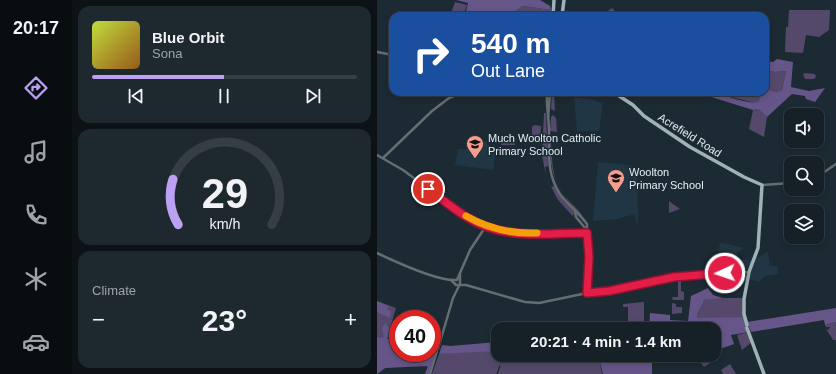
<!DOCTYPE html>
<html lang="en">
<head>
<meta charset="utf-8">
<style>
  body { margin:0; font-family:Helvetica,sans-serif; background:#1e282f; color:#f1f3f6; height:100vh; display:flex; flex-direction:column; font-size:15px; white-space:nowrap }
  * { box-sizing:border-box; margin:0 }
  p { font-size:13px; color:#9da3a7 }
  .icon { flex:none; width:22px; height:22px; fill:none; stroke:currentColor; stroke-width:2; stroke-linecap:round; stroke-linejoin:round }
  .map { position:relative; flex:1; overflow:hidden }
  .drawer { display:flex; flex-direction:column; gap:6px; padding:6px; background:#0c1215; width:305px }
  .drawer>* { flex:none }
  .hud { position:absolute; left:12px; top:12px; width:380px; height:84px; border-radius:12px; box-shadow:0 2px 6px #0003,0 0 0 1px #343e44; background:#1a4fa0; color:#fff; overflow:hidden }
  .buttons { position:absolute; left:407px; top:108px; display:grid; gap:8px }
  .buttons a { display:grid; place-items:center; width:40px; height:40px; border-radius:8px; background:#152027; box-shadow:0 2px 6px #0003,0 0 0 1px #343e44; font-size:20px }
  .speed { position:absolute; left:12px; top:310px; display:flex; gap:8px; font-size:20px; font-weight:700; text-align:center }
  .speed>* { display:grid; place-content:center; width:52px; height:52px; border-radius:50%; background:#152027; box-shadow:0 2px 6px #0003,0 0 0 1px #343e44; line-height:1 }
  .speed .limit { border:6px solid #d22; background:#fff; color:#111 }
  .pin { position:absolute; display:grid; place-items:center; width:34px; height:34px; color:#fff; margin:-17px; border:2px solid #fff; border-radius:50%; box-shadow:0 1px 4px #0007 }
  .me { position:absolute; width:44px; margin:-22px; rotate:267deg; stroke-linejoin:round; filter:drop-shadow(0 0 3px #0008) }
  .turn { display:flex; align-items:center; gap:14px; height:84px; padding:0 16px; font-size:18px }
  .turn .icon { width:52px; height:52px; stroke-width:2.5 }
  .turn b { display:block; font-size:28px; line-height:34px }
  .big { font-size:30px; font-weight:800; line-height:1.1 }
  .drawer .widget { flex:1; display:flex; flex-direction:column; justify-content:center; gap:6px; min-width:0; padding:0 14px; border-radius:12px; background:#1e282f }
  .drawer .dial { align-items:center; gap:0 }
  .dial svg { height:104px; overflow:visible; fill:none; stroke:#343e44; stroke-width:7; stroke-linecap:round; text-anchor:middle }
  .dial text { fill:#f1f3f6; stroke:none }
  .song { display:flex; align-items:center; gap:12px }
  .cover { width:48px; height:48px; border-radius:6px; background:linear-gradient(135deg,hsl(70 70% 55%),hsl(30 70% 35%)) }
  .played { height:4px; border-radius:2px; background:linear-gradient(90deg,#bca0f2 50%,#343e44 50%) }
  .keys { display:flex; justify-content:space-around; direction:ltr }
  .heat { display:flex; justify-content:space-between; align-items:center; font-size:22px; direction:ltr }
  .trip { position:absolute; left:114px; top:322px; width:230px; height:40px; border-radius:12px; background:#152027; box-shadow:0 2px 6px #0003,0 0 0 1px #343e44; font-weight:800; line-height:40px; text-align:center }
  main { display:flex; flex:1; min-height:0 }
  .menu { display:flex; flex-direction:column; width:72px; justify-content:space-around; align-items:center; background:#080d10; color:#9da3a7 }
  .menu .icon { width:28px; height:28px }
  .menu .on { color:#bca0f2 }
  .menu b { font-size:18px; color:#f1f3f6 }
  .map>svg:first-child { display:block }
</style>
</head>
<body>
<main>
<nav class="menu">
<b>20:17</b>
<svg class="icon on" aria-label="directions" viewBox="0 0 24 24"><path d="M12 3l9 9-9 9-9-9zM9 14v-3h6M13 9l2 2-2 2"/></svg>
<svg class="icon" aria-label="music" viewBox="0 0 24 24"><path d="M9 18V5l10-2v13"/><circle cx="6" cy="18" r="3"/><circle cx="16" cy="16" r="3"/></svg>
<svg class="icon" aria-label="phone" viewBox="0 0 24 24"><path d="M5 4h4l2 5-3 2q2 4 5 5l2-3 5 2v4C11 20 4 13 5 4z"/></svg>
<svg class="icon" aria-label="climate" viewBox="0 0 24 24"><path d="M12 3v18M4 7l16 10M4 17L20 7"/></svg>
<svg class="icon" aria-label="car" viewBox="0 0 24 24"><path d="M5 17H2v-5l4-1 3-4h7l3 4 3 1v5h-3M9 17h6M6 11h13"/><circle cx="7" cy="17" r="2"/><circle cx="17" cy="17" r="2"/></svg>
</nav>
<section class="drawer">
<div class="widget">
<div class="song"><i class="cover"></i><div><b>Blue Orbit</b><p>Sona</p></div></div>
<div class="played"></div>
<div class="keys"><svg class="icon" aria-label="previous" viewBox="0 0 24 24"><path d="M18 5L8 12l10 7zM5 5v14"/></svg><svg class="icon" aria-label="pause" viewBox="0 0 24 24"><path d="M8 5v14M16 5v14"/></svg><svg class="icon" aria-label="next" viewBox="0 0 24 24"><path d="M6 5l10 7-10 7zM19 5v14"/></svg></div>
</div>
<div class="widget dial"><svg viewBox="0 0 100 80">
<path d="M14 69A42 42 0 1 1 86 69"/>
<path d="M14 69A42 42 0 0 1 10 34" stroke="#bca0f2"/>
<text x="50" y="56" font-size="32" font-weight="700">29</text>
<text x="50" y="72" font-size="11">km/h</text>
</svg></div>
<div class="widget"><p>Climate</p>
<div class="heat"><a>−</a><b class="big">23°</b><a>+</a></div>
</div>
</section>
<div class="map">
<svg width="459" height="374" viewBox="0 0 459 374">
  <rect width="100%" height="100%" fill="#1c2a34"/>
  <g fill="#213644">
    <polygon points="197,97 218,100 218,101 226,103 222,131 200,131"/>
    <polygon points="110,141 110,145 115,146 115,150 118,154 116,170 78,165 81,149 105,149 106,142"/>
    <polygon points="221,162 253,165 260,168 261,222 259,224 258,214 240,219 216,221"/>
    <polygon points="343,243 351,244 367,248 361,252 360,256 341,252"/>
    <polygon points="391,252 393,265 401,267 401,274 388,276 382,282 371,279 379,258"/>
    <polygon points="366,259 375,261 372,269 361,270 361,265"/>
  </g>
  <g fill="#54496a">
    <polygon points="78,2 90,5 86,16 73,16"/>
    <polygon points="146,6 174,10 173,16 136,16 136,13"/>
    <polygon points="235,8 243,16 229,16 229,12"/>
    <polygon points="412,10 453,10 452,30 442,37 429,35 426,53 408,52 409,27 411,27"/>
    <polygon points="388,70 398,72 409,71 405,90 400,92 388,89"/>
    <polygon points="428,73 438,74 439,77 437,79 428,79 426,74"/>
    <polygon points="175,92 177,92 178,111 174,109"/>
    <polygon points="340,92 385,92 381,102 378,103 350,96"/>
    <polygon points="381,109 390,117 387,137 372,129 376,110"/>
    <polygon points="167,113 169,113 171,166 168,167 169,176 165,155"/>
    <polygon points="176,115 179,118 180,132 173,131 174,117"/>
    <polygon points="157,125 164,126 163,141 155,140 155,127"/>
    <path d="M173,135C176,157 173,176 187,195C193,203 204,211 207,219C188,199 173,180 173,150C173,145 172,139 173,135Z"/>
    <rect x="124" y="136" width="14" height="9"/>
    <polygon points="170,179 174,187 177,186 197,212 196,216 203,224 181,200"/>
    <polygon points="292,201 303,209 292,213"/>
    <polygon points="304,276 304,291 307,292 307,300 296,300 295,297 301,297 301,277"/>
    <path d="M339,298H365L367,317L320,319C320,310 326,308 327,300Z"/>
    <polygon points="0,301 19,308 10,339 21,341 21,353 55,353 55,346 60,347 54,367 39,365 8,368 0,374"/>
    <polygon points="267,302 267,329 256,329 255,321 247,323 251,321 251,307 246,307 246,304"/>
    <polygon points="295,303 299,304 299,307 305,307 305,313 295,314"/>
    <polygon points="459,322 459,340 456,340 449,329 451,330 453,327 449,327 448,325"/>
    <polygon points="372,332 375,342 365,350 360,335"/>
    <polygon points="102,351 121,351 121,355 210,355 222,359 225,374 55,374 62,354"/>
    <polygon points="337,355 339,359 327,367 319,356"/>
    <polygon points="353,364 359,374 346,374 344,370"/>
  </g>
  <g fill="#658">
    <polygon points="79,0 163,0 173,6 174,10 146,6 136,13 136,16 88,16 91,3"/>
    <path d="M400,59L416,62L414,87L432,91L448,88L438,102L429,99L428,96L415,94L390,117L381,109L376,110L328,95L329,92C344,92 368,105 381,102L385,92H388V89L400,92L405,90L409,71L398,72L388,70V61L396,62Z"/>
    <path d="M331,288L336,295L346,298L327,300C326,308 320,310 320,318L367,317L372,332L354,335L357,344L343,349L337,337V329H272L273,313L293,315V320L311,321L314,296Z"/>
    <polygon points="0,301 11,306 10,309 14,312 13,318 0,312"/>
    <polygon points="459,308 459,322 448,325 447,320 374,332 370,322"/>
    <polygon points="8,323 13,329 10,339 21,341 21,353 55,353 55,346 60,347 52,374 48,374 51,366 8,368 0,374 0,337 5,338 7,336 5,328"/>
    <polygon points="121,342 121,351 62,354 65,345 73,346"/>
    <polygon points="210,355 278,355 279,357 275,360 275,374 226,374 222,359"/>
  </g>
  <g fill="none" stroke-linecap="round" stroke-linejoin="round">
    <polyline stroke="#051e19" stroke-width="1" points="120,374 123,366"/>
    <g stroke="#646d6f" stroke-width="2.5">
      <polyline points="0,52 16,55"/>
      <path d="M170,92C169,106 172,118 172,132C172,154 170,175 183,194C191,205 202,213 210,224V230"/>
      <polyline points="171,119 173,92"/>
      <polyline points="0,155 26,170 88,216 109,226 133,233 210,233"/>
      <polyline points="6,158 55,111 72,98 87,92"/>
      <polyline points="440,177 459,164"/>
      <polyline points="385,185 414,183"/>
      <polyline points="198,212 199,217 208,228 212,239 210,245 212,257 210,293"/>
      <path d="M0,253C19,262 60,281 79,280"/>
      <polyline points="74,280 79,285 83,285 83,275"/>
      <polyline points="80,280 93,250 109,226"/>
      <polyline points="83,285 89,285 148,302 162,303 210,293 233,291 297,277 372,272"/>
      <polyline points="61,349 76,298 82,286"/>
      <polyline points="53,374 60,351"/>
    </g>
    <g stroke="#9fb3b6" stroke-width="3.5">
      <polyline points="176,16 177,0"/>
      <polyline points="185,16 187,0"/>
      <polyline points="236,92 256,105 267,116 313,147 367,177 385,185 381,248 372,272 367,299 367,314 370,325"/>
      <polyline points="370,328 387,374"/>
    </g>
  </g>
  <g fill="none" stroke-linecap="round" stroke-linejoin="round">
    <defs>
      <path id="route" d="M51,189C69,202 88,219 110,227C141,238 177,233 210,233L212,257L210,293L232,291L297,277L348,273"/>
    </defs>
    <use href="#route" stroke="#92132f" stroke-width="10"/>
    <use href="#route" stroke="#e11d48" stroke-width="7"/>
    <path stroke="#f59e0b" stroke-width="7" d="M89,216C112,229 134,234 160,233"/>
  </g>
  <defs>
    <symbol id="school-pin" viewBox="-11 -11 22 30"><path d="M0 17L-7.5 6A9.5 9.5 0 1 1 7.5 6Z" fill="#f59d8f" stroke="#1c2a34"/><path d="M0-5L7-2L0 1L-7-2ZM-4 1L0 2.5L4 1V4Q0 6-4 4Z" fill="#111"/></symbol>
  </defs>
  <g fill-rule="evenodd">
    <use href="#school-pin" x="88" y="134" width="20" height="27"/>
    <use href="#school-pin" x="229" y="168" width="20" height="27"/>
  </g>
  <g text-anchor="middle" stroke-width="3" stroke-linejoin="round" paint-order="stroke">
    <g font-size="11" fill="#e4edf4" stroke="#1c2a34">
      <text transform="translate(313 135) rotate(32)" y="4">Acrefield Road</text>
    </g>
    <g font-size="11" fill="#e4edf4" stroke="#1c2a34" text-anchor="start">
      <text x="111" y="142">Much Woolton Catholic<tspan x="111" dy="13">Primary School</tspan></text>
      <text x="252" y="176">Woolton<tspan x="252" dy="13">Primary School</tspan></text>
    </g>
  </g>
</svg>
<div class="buttons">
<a><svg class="icon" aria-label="sound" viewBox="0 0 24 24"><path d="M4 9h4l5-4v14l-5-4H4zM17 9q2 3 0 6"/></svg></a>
<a><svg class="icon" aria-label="search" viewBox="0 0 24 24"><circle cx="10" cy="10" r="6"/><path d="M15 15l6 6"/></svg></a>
<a><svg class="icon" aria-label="layers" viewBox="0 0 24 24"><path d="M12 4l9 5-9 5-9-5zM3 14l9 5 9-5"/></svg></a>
</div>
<div class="speed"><div class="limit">40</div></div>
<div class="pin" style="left:51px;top:189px;background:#d93025"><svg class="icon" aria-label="arrive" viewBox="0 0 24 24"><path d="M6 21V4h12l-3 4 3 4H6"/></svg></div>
<svg class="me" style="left:348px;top:273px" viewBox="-20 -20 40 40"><circle r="17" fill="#e11d48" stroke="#fff" stroke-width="3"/><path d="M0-11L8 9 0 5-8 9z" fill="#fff"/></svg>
<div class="trip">20:21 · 4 min · 1.4 km</div>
<div class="hud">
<div class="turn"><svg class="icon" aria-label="right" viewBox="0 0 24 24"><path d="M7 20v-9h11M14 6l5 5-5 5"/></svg><div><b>540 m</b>Out Lane</div></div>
</div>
</div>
</main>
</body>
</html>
